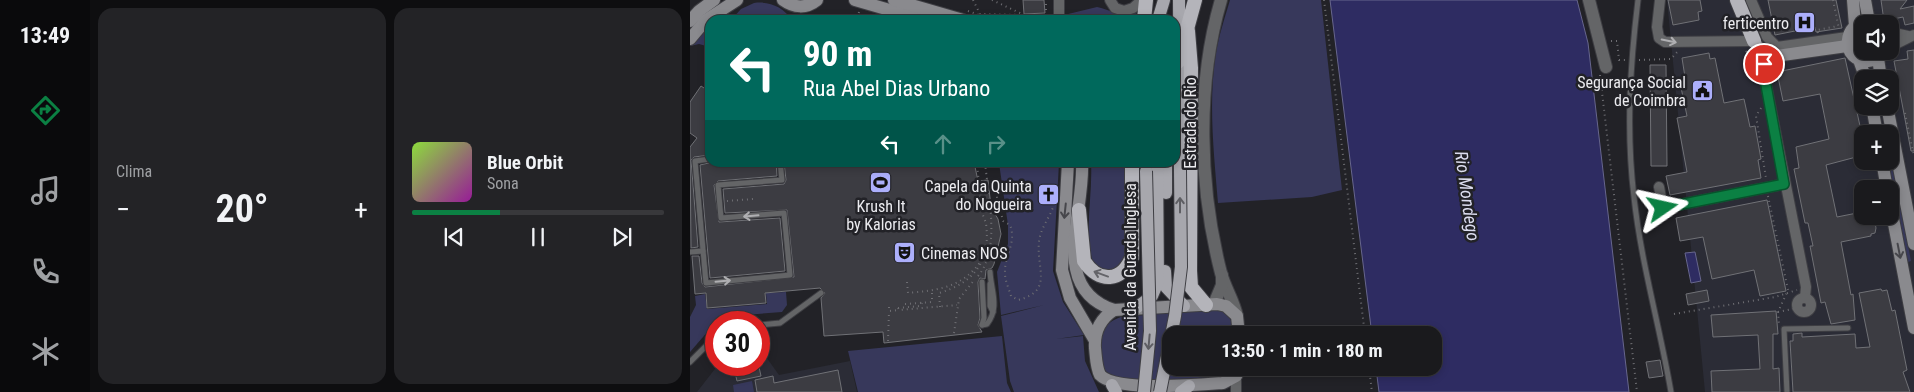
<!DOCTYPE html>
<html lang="pt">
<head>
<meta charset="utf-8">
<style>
  body { margin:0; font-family:"Roboto Condensed",sans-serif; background:#232326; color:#f1f3f6; height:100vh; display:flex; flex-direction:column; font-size:19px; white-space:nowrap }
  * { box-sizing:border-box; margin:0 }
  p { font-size:16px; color:#9fa1a4 }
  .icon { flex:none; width:28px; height:28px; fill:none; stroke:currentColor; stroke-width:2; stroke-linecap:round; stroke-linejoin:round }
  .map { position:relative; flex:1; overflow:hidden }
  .drawer { display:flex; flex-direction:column; gap:8px; padding:8px; background:#0e0e10; width:600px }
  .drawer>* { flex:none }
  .guide { position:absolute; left:15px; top:15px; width:475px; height:152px; border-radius:15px; box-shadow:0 2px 8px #0003,0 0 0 1px #38383b; background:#00695c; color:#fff; overflow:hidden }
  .buttons { position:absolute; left:1164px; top:15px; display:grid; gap:10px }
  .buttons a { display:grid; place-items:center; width:45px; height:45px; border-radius:10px; background:#1a1a1d; box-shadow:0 2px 8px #0003,0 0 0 1px #38383b; font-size:25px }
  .speed { position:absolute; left:15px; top:311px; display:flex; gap:10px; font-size:25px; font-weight:700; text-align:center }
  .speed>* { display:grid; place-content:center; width:65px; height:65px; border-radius:50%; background:#1a1a1d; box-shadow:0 2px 8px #0003,0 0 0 1px #38383b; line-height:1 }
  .speed .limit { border:8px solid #d22; background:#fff; color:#111 }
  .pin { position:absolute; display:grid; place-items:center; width:42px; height:42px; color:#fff; margin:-21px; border:2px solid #fff; border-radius:50%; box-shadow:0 1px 5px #0007 }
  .me { position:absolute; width:55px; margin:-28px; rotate:79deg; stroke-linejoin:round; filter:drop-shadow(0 0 4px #0008) }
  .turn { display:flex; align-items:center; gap:18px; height:105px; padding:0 15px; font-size:22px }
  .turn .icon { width:65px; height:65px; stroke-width:2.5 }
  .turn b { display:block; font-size:35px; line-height:42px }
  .lanes { display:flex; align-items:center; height:48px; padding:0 15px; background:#0003; justify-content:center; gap:25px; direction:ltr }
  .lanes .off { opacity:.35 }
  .big { font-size:38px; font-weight:700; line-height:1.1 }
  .drawer .card { flex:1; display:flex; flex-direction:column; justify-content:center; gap:8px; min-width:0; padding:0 18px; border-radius:15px; background:#232326 }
  .song { display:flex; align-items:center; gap:15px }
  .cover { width:60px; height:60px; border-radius:8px; background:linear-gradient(135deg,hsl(90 70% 55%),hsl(300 70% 35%)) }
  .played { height:5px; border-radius:2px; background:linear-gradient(90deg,#0b8043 35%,#38383b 35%) }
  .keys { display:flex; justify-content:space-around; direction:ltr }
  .heat { display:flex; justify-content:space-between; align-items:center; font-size:28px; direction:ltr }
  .drawer .tiles { flex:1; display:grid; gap:8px; grid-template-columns:repeat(2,1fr) }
  .trip { position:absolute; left:472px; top:326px; width:280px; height:50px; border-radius:15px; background:#1a1a1d; box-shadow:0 2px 8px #0003,0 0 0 1px #38383b; font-weight:700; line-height:50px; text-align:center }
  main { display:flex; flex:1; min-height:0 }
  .tabs { display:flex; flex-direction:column; width:90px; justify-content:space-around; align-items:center; background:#0a0a0c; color:#9fa1a4 }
  .tabs .icon { width:35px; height:35px }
  .tabs .selected { color:#0b8043 }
  .tabs b { font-size:22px; color:#f1f3f6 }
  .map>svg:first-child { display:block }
</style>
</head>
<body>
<main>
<nav class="tabs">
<b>13:49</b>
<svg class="icon selected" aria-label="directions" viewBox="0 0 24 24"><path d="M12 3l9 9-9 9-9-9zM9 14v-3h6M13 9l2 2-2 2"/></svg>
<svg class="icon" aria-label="music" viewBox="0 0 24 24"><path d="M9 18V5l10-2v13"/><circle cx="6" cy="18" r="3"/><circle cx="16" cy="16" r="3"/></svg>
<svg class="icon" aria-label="phone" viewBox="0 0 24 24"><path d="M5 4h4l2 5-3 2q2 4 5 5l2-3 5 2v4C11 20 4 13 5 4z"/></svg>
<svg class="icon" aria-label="climate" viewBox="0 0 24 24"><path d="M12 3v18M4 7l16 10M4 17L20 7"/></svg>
</nav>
<section class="drawer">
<div class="tiles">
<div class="card"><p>Clima</p>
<div class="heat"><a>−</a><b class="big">20°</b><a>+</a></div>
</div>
<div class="card">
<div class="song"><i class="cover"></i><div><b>Blue Orbit</b><p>Sona</p></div></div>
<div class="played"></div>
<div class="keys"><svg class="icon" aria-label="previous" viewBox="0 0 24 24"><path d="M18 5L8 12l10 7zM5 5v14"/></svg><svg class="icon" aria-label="pause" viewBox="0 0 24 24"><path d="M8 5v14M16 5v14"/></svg><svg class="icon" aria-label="next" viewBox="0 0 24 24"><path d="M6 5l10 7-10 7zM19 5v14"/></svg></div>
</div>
</div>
</section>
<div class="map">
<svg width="1224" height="392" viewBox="0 0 1224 392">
  <rect width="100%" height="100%" fill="#222227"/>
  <g fill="#2b2c36" fill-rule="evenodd">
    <path d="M977,0H1224V392H1015ZM1172,24H1200V51H1172ZM1172,79H1200V106H1172ZM1172,134H1200V161H1172ZM1172,189H1200V216H1172Z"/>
    <polygon points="69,347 89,375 160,361 167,392 7,392 28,365 69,365"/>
  </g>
  <g fill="#37385b">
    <path d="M540,0H631L652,190L622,197L528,203C524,154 518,102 526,53C529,35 535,17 540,0Z"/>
    <path d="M64,3C80,1 93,7 102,20H41L51,9Z"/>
    <path d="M407,7C422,10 430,18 446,13L444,20H374V15Z"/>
    <polygon points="20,25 20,47 9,44 0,46"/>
    <polygon points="1200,151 1221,261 1218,262 1198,161"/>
    <polygon points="309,163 369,163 363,271 373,302 394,335 366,339 393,336 395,361 409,392 324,392 320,381 311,316 354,305 311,315 307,272 318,244 318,225"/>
    <path d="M401,163H436C436,178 437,194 437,210C438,233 444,285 404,266C393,232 403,197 401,163Z"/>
    <polygon points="96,292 97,305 92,312 42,316 26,322 0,352 0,317 6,305 5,296 15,294 17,309 77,304 76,293"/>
    <path d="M523,309C539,311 543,320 544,335H481V368H543L535,375C510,377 440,389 421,376C410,369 412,355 411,345C411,329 417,322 431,317Z"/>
    <polygon points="312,336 317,383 321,392 168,392 158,351"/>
    <polygon points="62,381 64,392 44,392 43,385"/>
  </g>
  <g fill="#2e2c62" stroke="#67668d">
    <polygon points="640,0 887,0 898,43 939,392 689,392 686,368 744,368 744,335 682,335"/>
    <polygon points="1005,252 1011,281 1001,283 995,253"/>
  </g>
  <g fill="#3c3c42" stroke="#707176">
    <polygon points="333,0 354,0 355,13 334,14"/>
    <polygon points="978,0 1010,0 1012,11 1008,12 1009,20 983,25"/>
    <polygon points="1078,0 1146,0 1152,28 1126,32 1125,27 1085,35"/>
    <polygon points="1191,0 1217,0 1210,9 1224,6 1224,23 1215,25 1213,17 1194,21"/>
    <polygon points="1224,50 1224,151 1221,151 1204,61 1218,59 1217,51"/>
    <polygon points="1019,53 1020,59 1025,58 1034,103 1054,99 1060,127 1065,126 1071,159 1068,160 1071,178 980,195 976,176 997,172 987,118 997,116 989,78 995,77 992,58"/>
    <polygon points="1155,58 1172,135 1168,136 1170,156 1136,165 1147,217 1172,212 1172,216 1184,218 1186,228 1185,233 1181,234 1181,236 1151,242 1161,295 1163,294 1165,320 1141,324 1135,302 1131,303 1120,246 1123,246 1118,223 1115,223 1104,169 1109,168 1106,147 1139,139 1130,94 1093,101 1087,72"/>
    <polygon points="960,65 976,65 977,166 961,166"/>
    <polygon points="11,86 20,92 20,155 4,157 1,160 8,247 1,248 0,147 7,138 0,133 0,102"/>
    <polygon points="23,162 86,162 87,176 28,181 24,185 29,222 90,218 95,271 20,278 10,165"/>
    <polygon points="94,162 284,162 288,181 298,180 301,207 308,219 311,234 304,264 302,268 296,270 295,279 290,278 288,282 290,318 288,325 292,332 194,343 193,332 134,336 131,298 135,293 130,288 75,293 76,303 17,308 16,293 5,294 2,256 9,256 12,283 15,287 104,277 97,210 35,213 33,189 94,184 96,180"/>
    <polygon points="1077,200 1096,291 1070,296 1064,270 1022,279 1013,237 990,241 986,218"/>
    <polygon points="1191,289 1192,291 1197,290 1202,311 1205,310 1217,370 1213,372 1220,392 1103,392 1100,341 1103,341 1103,334 1112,333 1112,337 1165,334 1166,348 1180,347 1169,293"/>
    <polygon points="1017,290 1019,301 998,305 996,294"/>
    <polygon points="1086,311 1088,334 1083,334 1083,369 1089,368 1090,392 1022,392 1021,371 1070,369 1068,335 1023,337 1021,315"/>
    <polygon points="970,360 973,376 959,378 956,362"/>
    <polygon points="61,365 62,368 69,367 71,376 47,381 44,368"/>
    <polygon points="148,370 152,392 67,392 65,380 83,376 84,383"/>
  </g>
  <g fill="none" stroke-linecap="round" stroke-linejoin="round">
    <defs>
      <g id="service">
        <path d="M948,0C940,66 936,131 944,197C951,263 970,327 981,392"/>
        <polyline points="20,159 5,161 16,283 100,275 94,213 31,218 28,185 92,180 90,162"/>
        <polyline points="0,252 13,251"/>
        <polyline points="300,284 300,306 303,312"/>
        <polyline points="69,325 90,323 131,293"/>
        <path d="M292,325L297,324C310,307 301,291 300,272"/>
        <polyline points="292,325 294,318 292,282"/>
        <polyline points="0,362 26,336"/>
        <polyline points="1097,392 1094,329 1158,328"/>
      </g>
      <g id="minor">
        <polyline points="420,0 425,8 434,11 443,8 452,0"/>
        <polyline points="970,0 967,27 969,38 975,42 1064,41"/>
        <polyline points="1061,0 1077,37 1087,47 1157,37"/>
        <polyline points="369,20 369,0"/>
        <polyline points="1200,32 1218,36"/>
        <polyline points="1200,47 1224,35"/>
        <polyline points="1076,55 1074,74 1116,287 1115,297"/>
        <polyline points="969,187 973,208 1094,184"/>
        <circle cx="1114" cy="305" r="7"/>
        <polyline points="546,392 546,376"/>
      </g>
      <g id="tertiary">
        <path d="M531,0C506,85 509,187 531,273C535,288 544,301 547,316"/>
        <polyline points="899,0 916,67"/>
        <polyline points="524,304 532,285 532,275"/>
      </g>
      <g id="secondary">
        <path d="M93,0C104,8 116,9 127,0"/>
        <polyline points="165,0 234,20"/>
        <polyline points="204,0 273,20"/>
        <polyline points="1163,0 1165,26"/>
        <polyline points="1175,0 1179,22"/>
        <polyline points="0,21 9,11 24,0"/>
        <path d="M1183,24C1157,14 1146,57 1175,61C1183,62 1190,58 1194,51"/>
        <polyline points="0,39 16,20 47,0"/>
        <polyline points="1064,41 1072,53 1086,56 1157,46"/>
        <polyline points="1188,58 1191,79"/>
        <polyline points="1169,60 1176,79"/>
        <polyline points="1182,106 1187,134"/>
        <polyline points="1197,106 1224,244"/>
        <polyline points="1192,161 1197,189"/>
        <polyline points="378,162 372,270 380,298 404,339"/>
        <path d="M392,162C395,214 358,288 424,310L527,304L536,306L547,316L549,335"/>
        <polyline points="1200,203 1224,328"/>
        <path d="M424,310C410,319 404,331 405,348C406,357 406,367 410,375C426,392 506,385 533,383L546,376L550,368"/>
      </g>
      <g id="primary">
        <polyline points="489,0 490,170"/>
        <polyline points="468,20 474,0"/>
        <polyline points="476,193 476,162"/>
        <polyline points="475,271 476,287 494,306"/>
        <polyline points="446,308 462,296 468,282 467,162"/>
        <polyline points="422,385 426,392"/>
        <polyline points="491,392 499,386"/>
      </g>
      <g id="trunk">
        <polyline points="1047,0 1064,41"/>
        <polyline points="454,20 456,0"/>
        <polyline points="498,31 501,68 500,271 501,287 516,305"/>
        <polyline points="488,62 505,0"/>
        <path d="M389,210L394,261C409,284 432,282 442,257V162"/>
      </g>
    </defs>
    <use href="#service" stroke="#3e3e43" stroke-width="7"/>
    <use href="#minor" stroke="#3e3e43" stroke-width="12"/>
    <use href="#tertiary" stroke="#3e3e43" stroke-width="14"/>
    <use href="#secondary" stroke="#3e3e43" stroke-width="14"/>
    <use href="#primary" stroke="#3e3e43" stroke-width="14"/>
    <use href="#trunk" stroke="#3e3e43" stroke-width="16"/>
    <g stroke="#6e6e73" stroke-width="2" stroke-dasharray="1 4" stroke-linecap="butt">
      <polyline points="283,0 290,14 334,15"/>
      <polyline points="302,0 345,20"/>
      <polyline points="634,0 675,335"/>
      <polyline points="1143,0 1149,29"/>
      <polyline points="278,11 303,20"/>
      <polyline points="169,12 168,16 184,20"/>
      <polyline points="356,20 356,0"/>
      <polyline points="1128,33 1127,30 1148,26"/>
      <polyline points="921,41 927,41 929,60 937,60"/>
      <polyline points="1056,51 1062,62 1064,72"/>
      <polyline points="949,60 981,59 988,51"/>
      <polyline points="910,75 947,392"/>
      <polyline points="1071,108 1066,116 1076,178"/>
      <polyline points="1215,113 1224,157"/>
      <path d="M298,190L305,189L313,221L320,225C327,243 314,256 315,273C315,281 319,289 321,296L328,300C364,291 346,268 349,242C350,228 362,215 365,201"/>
      <polyline points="1078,196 1098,290 1088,312 1089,325"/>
      <polyline points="37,201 63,199"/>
      <path d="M288,276C311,249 298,196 295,162"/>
      <path d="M217,282L218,293C248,290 272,288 291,261"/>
      <polyline points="215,304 242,302 242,291"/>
      <polyline points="199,307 199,311 209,310"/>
      <path d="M250,307L249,293C284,283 301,261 296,224C295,219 292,214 291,209C288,194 290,178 286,162"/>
      <polyline points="208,308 209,310 267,305"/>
      <polyline points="208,308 230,306 232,303"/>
      <polyline points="1088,312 1107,308"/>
      <polyline points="984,314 1085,297 1107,290"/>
      <polyline points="264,333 269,299 285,279"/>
      <polyline points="198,341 199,311"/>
      <polyline points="679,368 682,392"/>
    </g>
    <use href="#service" stroke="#646567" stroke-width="5"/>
    <use href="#minor" stroke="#646567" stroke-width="10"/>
    <use href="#tertiary" stroke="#646567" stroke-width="12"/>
    <use href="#secondary" stroke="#8a8a8e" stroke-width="12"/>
    <use href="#primary" stroke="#a7a7ad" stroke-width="12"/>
    <use href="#trunk" stroke="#b4b4ba" stroke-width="14"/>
    <defs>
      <g id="primary-bridge">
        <polyline points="454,392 460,331 456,171"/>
        <polyline points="470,392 485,316 491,267 490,170"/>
      </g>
    </defs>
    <use href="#primary-bridge" stroke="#3e3e43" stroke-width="14" stroke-linecap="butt"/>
    <use href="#primary-bridge" stroke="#a7a7ad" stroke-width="12"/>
  </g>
  <defs><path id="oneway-shaft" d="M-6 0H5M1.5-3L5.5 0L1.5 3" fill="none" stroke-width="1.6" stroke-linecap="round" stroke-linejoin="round" transform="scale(1.25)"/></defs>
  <g stroke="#afafb2">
    <use href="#oneway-shaft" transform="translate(979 41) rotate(12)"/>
    <use href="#oneway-shaft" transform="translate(61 216) rotate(175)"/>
    <use href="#oneway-shaft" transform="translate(33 281) rotate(-5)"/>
  </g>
  <g stroke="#5e5e63">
    <use href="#oneway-shaft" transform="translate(490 205) rotate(-90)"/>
    <use href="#oneway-shaft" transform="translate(459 342) rotate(95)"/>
  </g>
  <g stroke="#46464b">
    <use href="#oneway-shaft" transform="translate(375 211) rotate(96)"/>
    <use href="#oneway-shaft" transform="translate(1209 251) rotate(79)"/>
  </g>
  <use stroke="#646469" href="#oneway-shaft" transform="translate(411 274) rotate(-160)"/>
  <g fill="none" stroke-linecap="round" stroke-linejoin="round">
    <defs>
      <polyline id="route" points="973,208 1094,184 1074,74 1074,64"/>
    </defs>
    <use href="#route" stroke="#07532c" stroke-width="12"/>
    <use href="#route" stroke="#0b8043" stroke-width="9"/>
  </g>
  <defs>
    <symbol id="hospital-square" viewBox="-11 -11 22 22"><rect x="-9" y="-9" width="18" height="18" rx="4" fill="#acaffb" stroke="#222227"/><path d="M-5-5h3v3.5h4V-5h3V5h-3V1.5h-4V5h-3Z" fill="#111"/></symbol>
    <symbol id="civic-square" viewBox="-11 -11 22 22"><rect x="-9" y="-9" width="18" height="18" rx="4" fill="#acaffb" stroke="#222227"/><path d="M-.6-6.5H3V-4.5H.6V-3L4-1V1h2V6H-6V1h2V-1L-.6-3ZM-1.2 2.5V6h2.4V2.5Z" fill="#111"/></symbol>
    <symbol id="stadium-square" viewBox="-11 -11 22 22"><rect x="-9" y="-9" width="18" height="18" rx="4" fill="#acaffb" stroke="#222227"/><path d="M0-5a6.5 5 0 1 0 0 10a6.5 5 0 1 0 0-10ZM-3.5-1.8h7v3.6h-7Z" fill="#111"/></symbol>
    <symbol id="church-square" viewBox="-11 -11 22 22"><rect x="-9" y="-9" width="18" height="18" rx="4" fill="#acaffb" stroke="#222227"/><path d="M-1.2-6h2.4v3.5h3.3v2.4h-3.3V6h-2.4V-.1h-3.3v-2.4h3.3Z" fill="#111"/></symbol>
    <symbol id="theatre-square" viewBox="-11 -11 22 22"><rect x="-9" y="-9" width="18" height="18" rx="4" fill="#acaffb" stroke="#222227"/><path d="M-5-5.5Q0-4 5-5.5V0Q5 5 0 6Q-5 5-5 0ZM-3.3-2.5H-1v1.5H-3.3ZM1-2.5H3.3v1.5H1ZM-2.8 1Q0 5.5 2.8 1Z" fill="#111"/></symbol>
  </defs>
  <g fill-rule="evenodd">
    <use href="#hospital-square" x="1102" y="10" width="25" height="25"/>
    <use href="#civic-square" x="1000" y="78" width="25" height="25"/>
    <use href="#stadium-square" x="178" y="170" width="25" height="25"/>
    <use href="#church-square" x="346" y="182" width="25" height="25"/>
    <use href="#theatre-square" x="202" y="240" width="25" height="25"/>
  </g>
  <g text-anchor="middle" stroke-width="5" stroke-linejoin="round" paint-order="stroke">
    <g font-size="16" fill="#ececf0" stroke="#222227" text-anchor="end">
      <text x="1099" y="29">ferticentro</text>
      <text x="996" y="88">Segurança Social<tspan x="996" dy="18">de Coimbra</tspan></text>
      <text x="342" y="192">Capela da Quinta<tspan x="342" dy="18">do Nogueira</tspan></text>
      <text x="191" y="212" text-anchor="middle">Krush It<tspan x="191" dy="18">by Kalorias</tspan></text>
      <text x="231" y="259" text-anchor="start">Cinemas NOS</text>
    </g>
    <g font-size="16" fill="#ececf0" stroke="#222227">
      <text transform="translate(500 123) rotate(-90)" y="6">Estrada do Rio</text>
      <text transform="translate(440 267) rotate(-90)" y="6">Avenida da Guarda Inglesa</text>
    </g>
    <g font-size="18" font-style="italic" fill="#dcddef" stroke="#222227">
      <text transform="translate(777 196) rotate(82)" y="6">Rio Mondego</text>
    </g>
  </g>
</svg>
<div class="buttons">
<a><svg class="icon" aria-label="sound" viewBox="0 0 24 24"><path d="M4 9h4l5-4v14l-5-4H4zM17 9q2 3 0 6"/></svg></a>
<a><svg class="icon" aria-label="layers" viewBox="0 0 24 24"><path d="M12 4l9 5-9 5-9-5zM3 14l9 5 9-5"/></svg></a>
<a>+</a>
<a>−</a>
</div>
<div class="speed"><div class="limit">30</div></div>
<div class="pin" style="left:1074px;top:64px;background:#d93025"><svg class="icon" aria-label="arrive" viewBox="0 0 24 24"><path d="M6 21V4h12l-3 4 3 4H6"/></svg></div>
<svg class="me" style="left:973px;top:208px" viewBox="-20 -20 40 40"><path d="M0-17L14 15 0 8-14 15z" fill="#0b8043" stroke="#fff" stroke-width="4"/></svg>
<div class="trip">13:50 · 1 min · 180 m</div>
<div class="guide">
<div class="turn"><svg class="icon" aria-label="left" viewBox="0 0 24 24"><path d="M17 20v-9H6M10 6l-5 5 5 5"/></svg><div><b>90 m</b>Rua Abel Dias Urbano</div></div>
<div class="lanes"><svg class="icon" aria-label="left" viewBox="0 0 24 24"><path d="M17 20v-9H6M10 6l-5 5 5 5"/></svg><svg class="icon off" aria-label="ahead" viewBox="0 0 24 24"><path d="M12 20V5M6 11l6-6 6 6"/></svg><svg class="icon off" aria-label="right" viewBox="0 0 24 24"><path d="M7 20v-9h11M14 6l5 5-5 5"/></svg></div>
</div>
</div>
</main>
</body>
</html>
